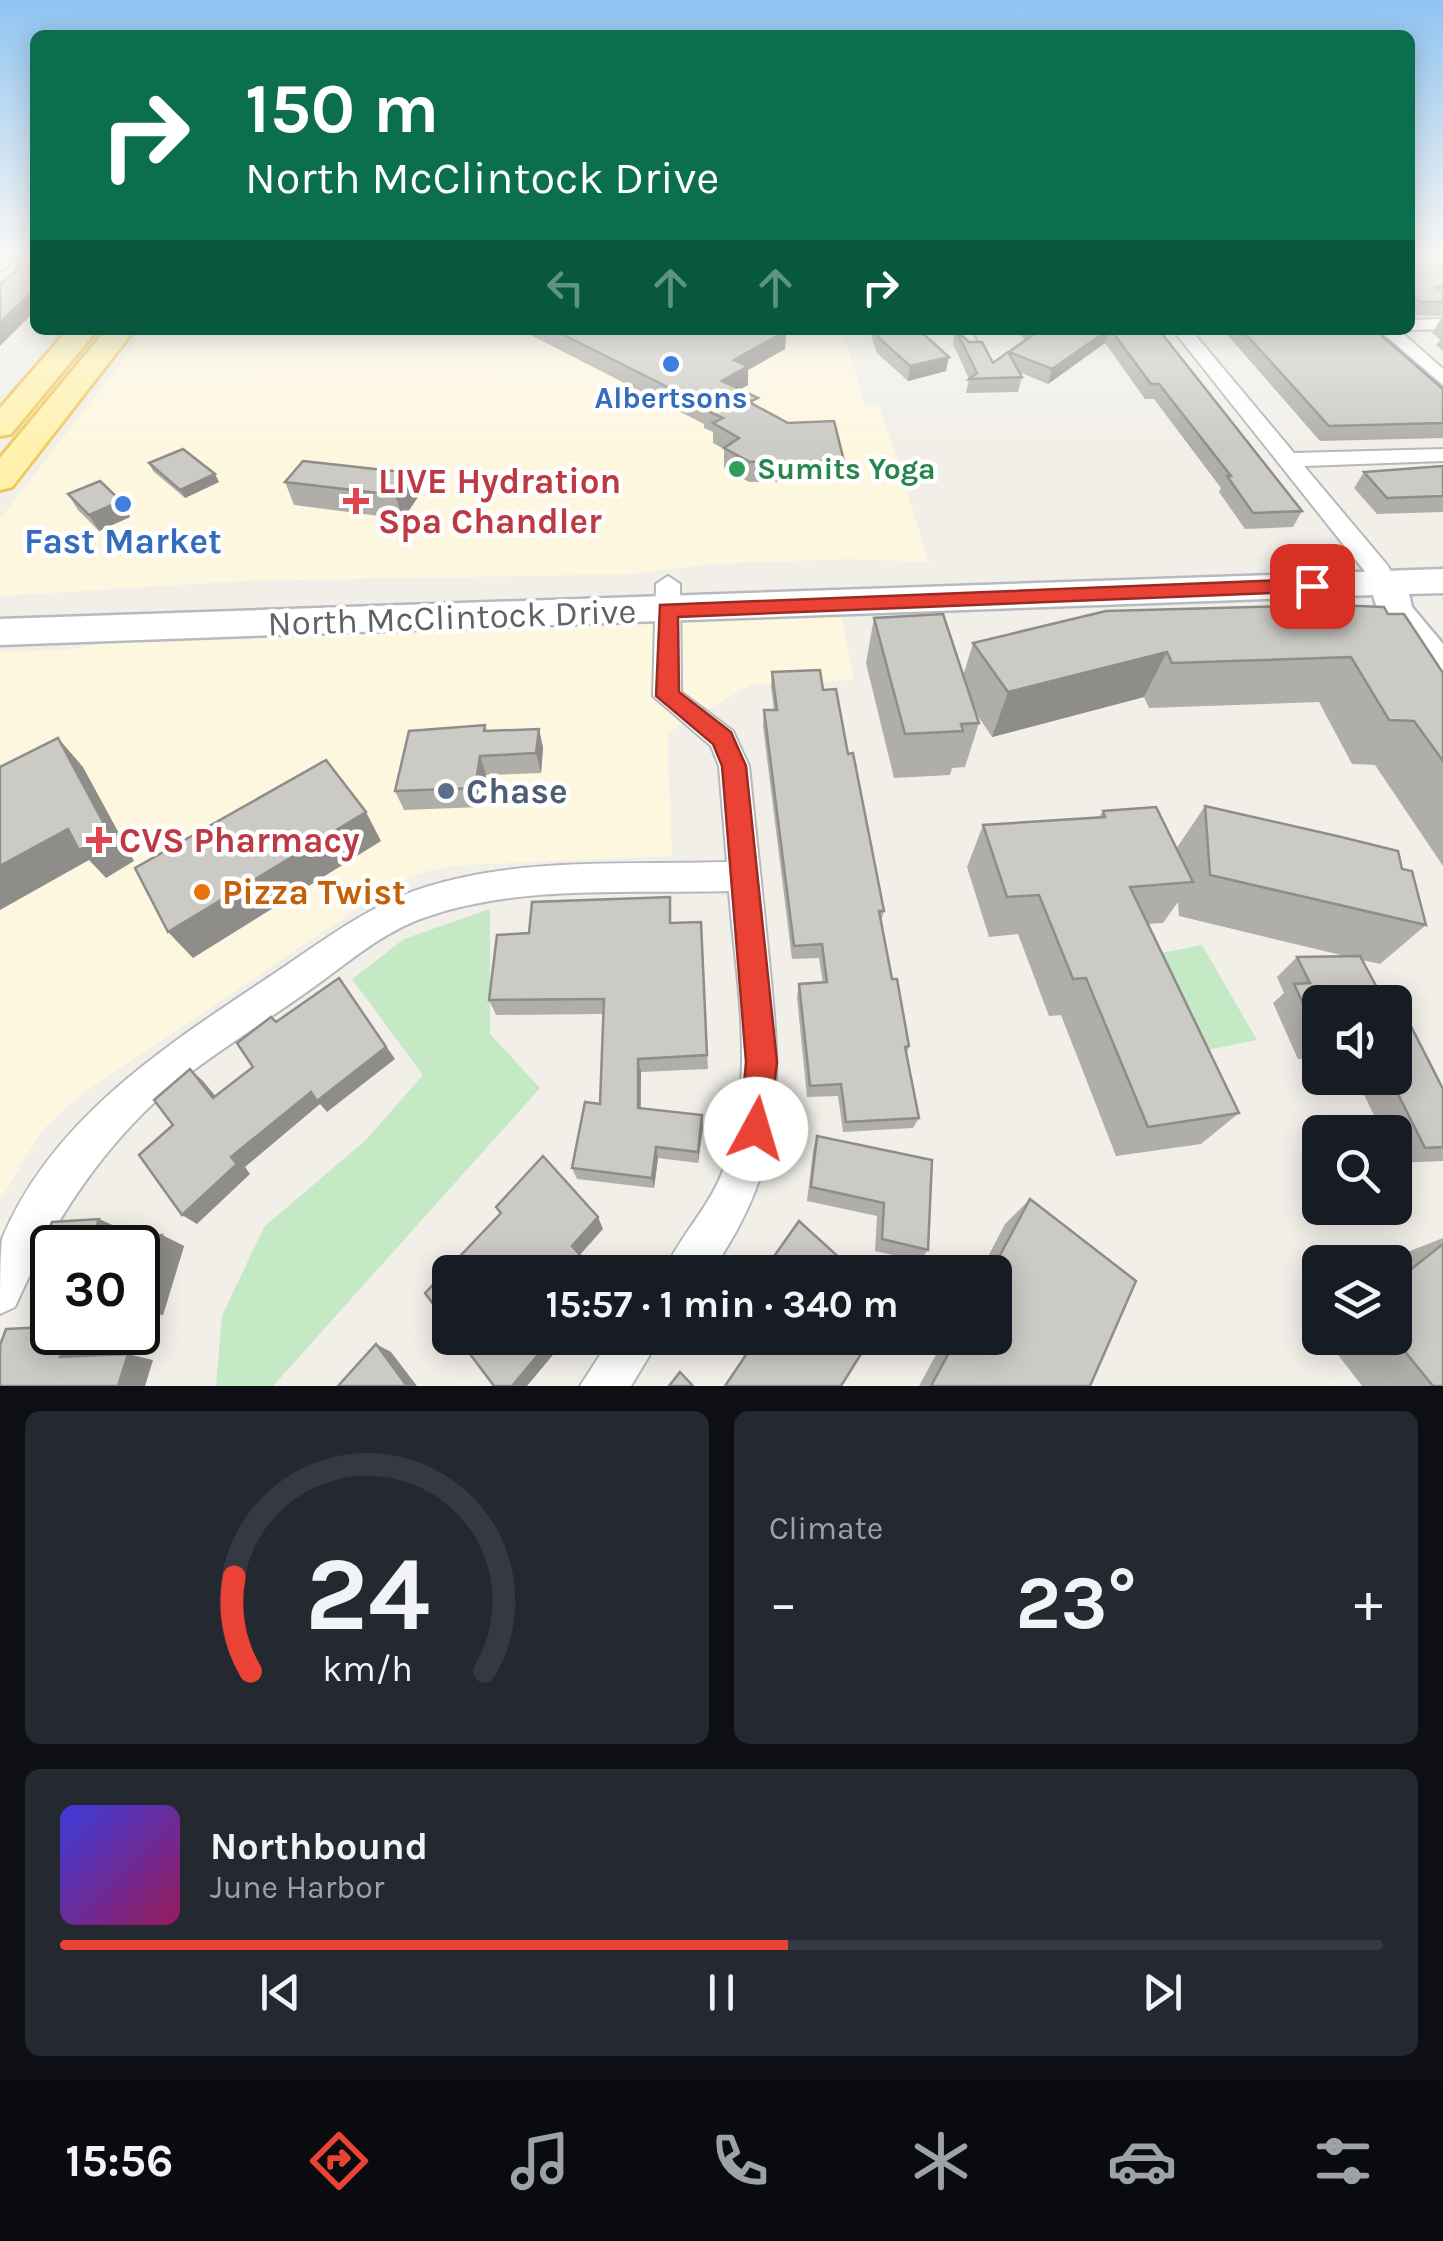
<!DOCTYPE html>
<html lang="en">
<head>
<meta charset="utf-8">
<style>
  body { margin:0; font-family:Karla,sans-serif; background:#242831; color:#f1f3f6; height:100vh; display:flex; flex-direction:column; font-size:38px; white-space:nowrap }
  * { box-sizing:border-box; margin:0 }
  p { font-size:32px; color:#9ea1a6 }
  .icon { flex:none; width:55px; height:55px; fill:none; stroke:currentColor; stroke-width:2; stroke-linecap:round; stroke-linejoin:round }
  .map { position:relative; height:1386px; overflow:hidden }
  .drawer { display:flex; flex-direction:column; gap:25px; padding:25px; background:#0d0f14; flex:1 }
  .drawer>* { flex:none }
  .guide { position:absolute; left:30px; top:30px; width:1385px; height:305px; border-radius:15px; box-shadow:0 5px 25px #0003; background:#0b6e4f; color:#fff; overflow:hidden }
  .controls { position:absolute; left:1302px; top:985px; display:grid; gap:20px }
  .controls a { display:grid; place-items:center; width:110px; height:110px; border-radius:15px; background:#171b24; box-shadow:0 5px 25px #0003; font-size:50px }
  .speed { position:absolute; left:30px; top:1225px; display:flex; gap:20px; font-size:50px; font-weight:700; text-align:center }
  .speed>* { display:grid; place-content:center; width:130px; height:130px; border-radius:50%; background:#171b24; box-shadow:0 5px 25px #0003; line-height:1 }
  .speed .limit { border:5px solid #111; border-radius:15px; background:#fff; color:#111 }
  .pin { position:absolute; display:grid; place-items:center; width:85px; height:85px; color:#fff; margin:-42px; border-radius:20px; box-shadow:0 5px 15px #0006 }
  .me { position:absolute; width:110px; margin:-55px; rotate:6deg; stroke-linejoin:round; filter:drop-shadow(0 0 8px #0008) }
  .turn { display:flex; align-items:center; gap:35px; height:210px; padding:0 50px; font-size:45px }
  .turn .icon { width:130px; height:130px; stroke-width:2.5 }
  .turn b { display:block; font-size:70px; line-height:85px }
  .lanes { display:flex; align-items:center; height:95px; padding:0 50px; background:#0003; justify-content:center; gap:50px; direction:ltr }
  .lanes .off { opacity:.35 }
  .big { font-size:75px; font-weight:700; line-height:1.1 }
  .drawer .card { flex:1; display:flex; flex-direction:column; justify-content:center; gap:15px; min-width:0; padding:0 35px; border-radius:15px; background:#242831 }
  .drawer .dial { align-items:center; gap:0 }
  .dial svg { height:260px; overflow:visible; fill:none; stroke:#363941; stroke-width:7; stroke-linecap:round; text-anchor:middle }
  .dial text { fill:#f1f3f6; stroke:none }
  .song { display:flex; align-items:center; gap:30px }
  .cover { width:120px; height:120px; border-radius:15px; background:linear-gradient(135deg,hsl(240 70% 55%),hsl(330 70% 35%)) }
  .played { height:10px; border-radius:5px; background:linear-gradient(90deg,#ea4335 55%,#363941 55%) }
  .keys { display:flex; justify-content:space-around; direction:ltr }
  .heat { display:flex; justify-content:space-between; align-items:center; font-size:55px; direction:ltr }
  .drawer .tiles { flex:1; display:grid; gap:25px; grid-template-columns:1fr 1fr }
  .card:last-child { grid-column:span 2 }
  .trip { position:absolute; left:432px; top:1255px; width:580px; height:100px; border-radius:15px; background:#171b24; box-shadow:0 5px 25px #0003; font-weight:700; line-height:100px; text-align:center }
  .dock { display:flex; height:160px; justify-content:space-around; align-items:center; background:#090b0e; color:#9ea1a6 }
  .dock .icon { width:70px; height:70px }
  .dock .active { color:#ea4335 }
  .dock b { font-size:45px; color:#f1f3f6 }
  .map>svg:first-child { display:block }
</style>
</head>
<body>
<div class="map">
<svg width="1443" height="1386" viewBox="0 0 1443 1386">
  <rect width="100%" height="100%" fill="#f1efe8"/>
  <g fill="#fef7e0">
    <polygon points="140,330 842,330 865,405 879,405 929,562 846,559 710,564 630,574 243,581 0,596 0,519 128,353"/>
    <polygon points="841,614 854,680 750,685 667,733 672,856 461,865 427,871 389,887 82,1094 42,1130 0,1200 0,652 69,650 118,640"/>
  </g>
  <g fill="#c5e8c5">
    <polygon points="490,909 490,1034 540,1088 273,1386 216,1386 222,1316 264,1227 366,1140 423,1075 352,979 404,939"/>
    <polygon points="1202,945 1257,1040 1203,1051 1151,955"/>
  </g>
  <g fill="none" stroke-linecap="round" stroke-linejoin="round">
    <defs>
      <g id="street">
        <polygon points="17,252 6,268 0,270 1,252"/>
        <polygon points="1443,319 1443,329 1410,330 1409,330 1410,320"/>
        <polygon points="952,330 970,330 981,349 978,353 966,353"/>
        <polygon points="1173,330 1191,330 1294,453 1443,449 1443,461 1304,466 1388,566 1391,572 1388,578 1370,578"/>
        <polygon points="1379,330 1399,330 1443,369 1443,385"/>
        <path d="M668,576L680,584L681,692L733,731L749,766C755,827 762,888 768,950C781,1079 789,1159 711,1272H664C679,1237 708,1209 722,1173C758,1084 736,982 729,891C630,894 521,884 426,917C381,932 343,967 304,994C263,1023 219,1050 179,1081C106,1140 52,1222 15,1307L0,1314C0,1292 0,1258 2,1239C54,1114 175,1040 281,969C328,937 372,904 426,887C521,857 628,865 727,862L719,766L711,746L653,696L656,584Z"/>
        <polygon points="611,1338 660,1338 631,1386 580,1386"/>
      </g>
      <path id="secondary" d="M1443,569V593L1409,594L1412,607L1443,644V685C1414,677 1380,624 1373,595L0,645V619Z"/>
      <g id="primary">
        <polygon points="68,330 97,330 11,434 0,436 0,408"/>
        <polygon points="106,330 134,330 12,487 0,490 0,458"/>
      </g>
    </defs>
    <use href="#street" stroke="#b5b8bc" stroke-width="4"/>
    <use href="#secondary" stroke="#b6babf" stroke-width="5"/>
    <use href="#primary" stroke="#f2c960" stroke-width="6"/>
    <use href="#street" fill="#fff" fill-rule="evenodd"/>
    <use href="#secondary" fill="#fff" fill-rule="evenodd"/>
    <use href="#primary" fill="#fff2af" fill-rule="evenodd"/>
  </g>
  <g fill="#afaea9">
    <polygon points="1410,252 1443,252 1443,316 1410,315"/>
    <polygon points="1443,318 1443,351 1436,345 1440,340 1432,333 1441,319"/>
    <polygon points="521,330 786,331 785,349 748,370 748,385 740,389 758,407 844,461 842,481 749,482 724,468 724,449 713,443 713,432 704,428 704,424"/>
    <polygon points="869,330 919,330 946,371 908,381 877,353"/>
    <polygon points="955,330 993,363 1025,341 1018,330 1159,330 1302,511 1293,527 1245,529 1219,492 1221,488 1154,399 1145,399 1105,343 1048,384 1019,372 1022,377 1018,392 966,393 969,379 953,344"/>
    <polygon points="1223,330 1375,330 1443,389 1443,438 1320,441"/>
    <polygon points="149,463 219,482 185,498 153,471"/>
    <polygon points="1443,466 1443,512 1377,514 1354,488 1364,472"/>
    <polygon points="411,473 418,497 403,519 294,505 285,482"/>
    <polygon points="68,494 121,501 130,517 99,531 78,510"/>
    <polygon points="1388,614 1443,673 1443,866 1375,765 1352,764 1319,702 1149,708 1144,697 992,737 974,710 979,723 965,767 952,768 950,775 894,778 866,663 874,618 963,676 973,643"/>
    <polygon points="772,672 823,690 848,754 884,911 881,921 892,979 909,1046 907,1053 919,1118 913,1128 843,1132 838,1096 807,1097 797,997 799,984 823,983 819,958 792,959 763,726 764,710 774,710 771,687"/>
    <polygon points="485,725 487,731 539,729 543,748 541,773 486,775 481,807 404,810 395,791"/>
    <polygon points="1205,806 1337,836 1398,851 1402,869 1412,871 1426,925 1380,964 1362,960 1381,995 1395,995 1443,1089 1443,1161 1397,1163 1395,1159 1395,1132 1382,1132 1356,1078 1395,1078 1395,1002 1320,1002 1320,1059 1298,1059 1273,1003 1284,993 1277,977 1297,957 1345,956 1179,916 1178,902 1163,923 1147,924 1239,1113 1201,1144 1116,1156 1061,1015 1049,1016 1018,934 989,937 967,867 983,825 1099,817 1103,811 1156,807 1176,849"/>
    <polygon points="701,922 708,1069 641,1072 641,1108 703,1127 698,1163 658,1158 654,1188 577,1179 572,1168 600,1104 603,1014 496,1015 489,1000 672,923"/>
    <polygon points="817,1136 932,1160 928,1250 919,1261 875,1251 877,1216 807,1201 813,1151"/>
    <polygon points="1030,1199 1090,1386 919,1386 945,1338 995,1338 995,1272 980,1272 1005,1224"/>
    <polygon points="99,1219 123,1230 120,1238 162,1235 184,1246 163,1315 138,1317 138,1248 52,1248 52,1277 33,1270 52,1222"/>
    <polygon points="1443,1238 1443,1386 1362,1386 1325,1338 1395,1338 1395,1262 1390,1262 1400,1255"/>
    <polygon points="1320,1316 1320,1331 1313,1321"/>
    <polygon points="726,1338 871,1338 745,1357"/>
  </g>
  <g fill="#8f8d8a">
    <polygon points="35,289 35,311 0,346 0,323"/>
    <polygon points="1108,330 1110,330 1105,343 1048,384 1052,369"/>
    <polygon points="786,331 785,349 748,370 748,385 722,400 722,381 734,360"/>
    <polygon points="949,357 946,371 908,381 910,366"/>
    <polygon points="411,473 418,497 403,519 395,495"/>
    <polygon points="215,474 219,482 185,498 180,490"/>
    <polygon points="121,501 130,517 99,531 89,515"/>
    <polygon points="1167,652 1144,697 992,737 1008,692"/>
    <polygon points="539,729 543,748 541,773 536,753"/>
    <polygon points="58,738 83,767 134,861 106,878 89,860 0,910 0,866"/>
    <polygon points="480,756 486,775 481,807 475,788"/>
    <polygon points="366,812 381,841 193,958 168,932"/>
    <polygon points="339,978 395,1059 327,1112 320,1104 245,1167 250,1174 197,1224 182,1215 231,1157"/>
    <polygon points="638,1059 641,1072 640,1120 638,1108"/>
    <polygon points="190,1069 203,1081 226,1109 213,1098"/>
    <polygon points="702,1115 703,1127 698,1163 698,1152"/>
    <polygon points="656,1147 658,1158 654,1188 652,1178"/>
    <polygon points="598,1217 603,1229 578,1257 572,1246"/>
    <polygon points="99,1219 123,1230 117,1248 92,1239"/>
    <polygon points="162,1235 184,1246 163,1315 140,1307"/>
    <polygon points="69,1332 98,1332 88,1364 60,1357"/>
    <polygon points="552,1338 567,1338 527,1386 512,1386"/>
    <polygon points="376,1344 391,1352 417,1386 407,1386"/>
    <polygon points="128,1354 153,1360 145,1386 118,1386"/>
  </g>
  <g fill="#cccac5" stroke="#8f8d8a" stroke-width="2.5">
    <polygon points="22,252 35,252 35,289 0,323 0,284 20,268 14,260"/>
    <polygon points="1410,252 1443,252 1443,287 1436,287 1443,292 1443,302 1420,302 1410,294"/>
    <polygon points="554,330 786,331 734,360 748,366 722,381 758,398 749,402 788,423 834,421 844,461 750,462 724,448 739,438 713,423 723,418 703,409 707,407"/>
    <polygon points="876,330 919,330 949,357 910,366 879,338"/>
    <polygon points="956,330 969,342 982,342 993,363 1008,352 1022,377 969,379 977,373"/>
    <polygon points="1030,330 1108,330 1052,369 1009,352 1033,335"/>
    <polygon points="1111,330 1159,330 1302,511 1253,513 1227,476 1231,476 1159,384 1151,384"/>
    <polygon points="1242,330 1375,330 1443,389 1443,423 1329,426"/>
    <polygon points="183,449 215,474 180,490 149,463"/>
    <polygon points="303,461 411,473 395,495 285,482"/>
    <polygon points="1443,466 1443,496 1387,498 1364,472"/>
    <polygon points="100,481 121,501 89,515 68,494"/>
    <polygon points="1332,605 1384,607 1388,614 1404,614 1443,673 1443,761 1414,721 1389,720 1351,657 1172,663 1167,652 1008,692 973,643 1106,611"/>
    <polygon points="943,614 979,723 961,724 963,731 905,734 874,618"/>
    <polygon points="820,670 823,690 836,689 848,754 853,753 884,911 879,911 892,979 897,979 909,1046 905,1047 919,1118 846,1122 841,1084 810,1086 799,984 827,982 822,944 794,946 764,710 777,710 772,672"/>
    <polygon points="485,725 484,731 539,729 536,753 480,756 475,788 395,791 409,731"/>
    <polygon points="58,738 109,833 79,850 68,829 0,866 0,767"/>
    <polygon points="326,760 366,812 168,932 135,868"/>
    <polygon points="1205,806 1337,836 1398,851 1402,869 1412,871 1426,925 1210,875"/>
    <polygon points="1156,807 1193,882 1130,887 1239,1113 1148,1127 1086,978 1073,979 1039,895 1007,897 983,825 1105,817 1103,811"/>
    <polygon points="670,897 670,923 701,922 707,1055 638,1059 638,1108 702,1115 698,1152 656,1147 652,1178 572,1168 585,1102 600,1104 604,999 489,1000 497,935 529,933 532,902"/>
    <polygon points="1360,956 1381,995 1395,995 1443,1089 1443,1147 1425,1148 1390,1078 1395,1078 1395,1002 1320,1002 1320,1040 1294,984 1310,983 1297,957"/>
    <polygon points="339,978 386,1047 317,1101 311,1092 231,1157 237,1164 182,1215 139,1155 173,1125 154,1100 190,1069 213,1098 253,1067 237,1043 271,1017 276,1022"/>
    <polygon points="817,1136 932,1160 928,1250 882,1239 884,1203 811,1187"/>
    <polygon points="543,1156 598,1217 572,1246 595,1272 450,1272 450,1327 425,1293 501,1213 496,1207"/>
    <polygon points="1030,1199 1136,1281 1090,1386 931,1386 957,1338 995,1338 995,1272 991,1272"/>
    <polygon points="99,1219 92,1239 162,1235 140,1307 138,1307 138,1248 52,1248 52,1269 33,1270 52,1222"/>
    <polygon points="799,1221 855,1272 763,1272"/>
    <polygon points="1443,1244 1443,1386 1433,1386 1394,1338 1395,1282"/>
    <polygon points="52,1319 52,1332 69,1332 60,1357 128,1354 118,1386 0,1386 0,1345 6,1329 50,1327"/>
    <polygon points="458,1338 552,1338 512,1386 494,1386"/>
    <polygon points="734,1338 871,1338 841,1386 725,1386 748,1352"/>
    <polygon points="376,1344 407,1386 338,1386"/>
    <polygon points="680,1372 693,1386 669,1386"/>
  </g>
  <linearGradient id="sky" x2="0" y2="1"><stop stop-color="#8fc3f1"/><stop offset="0.57" stop-color="#f9f8f5"/><stop offset="1" stop-color="#f9f8f5" stop-opacity="0"/></linearGradient>
  <rect width="1443" height="446" fill="url(#sky)"/>
  <polygon fill="#ea4335" stroke="#982c22" stroke-width="2.5" points="1312,579 1319,581 1319,591 678,617 679,692 731,732 746,766 777,1062 768,1140 756,1145 745,1140 740,1129 746,1062 722,766 713,744 656,696 660,605"/>
  <g fill="#3f7fe0" stroke="#fff" stroke-width="4">
    <circle cx="671" cy="364" r="10"/>
    <circle cx="123" cy="504" r="10"/>
  </g>
  <circle fill="#2e9e5b" stroke="#fff" stroke-width="4" cx="737" cy="469" r="10"/>
  <g fill="#e0444e" stroke="#fff" stroke-width="4">
    <path d="M351 486h10v10h10v10h-10v10h-10v-10h-10v-10h10z"/>
    <path d="M94 825h10v10h10v10h-10v10h-10v-10h-10v-10h10z"/>
  </g>
  <circle fill="#5c6f8a" stroke="#fff" stroke-width="4" cx="446" cy="791" r="10"/>
  <circle fill="#e8710a" stroke="#fff" stroke-width="4" cx="202" cy="892" r="10"/>
  <g text-anchor="middle" stroke-width="9" stroke-linejoin="round" paint-order="stroke">
    <g font-size="30" font-weight="bold" fill="#366cbe" stroke="#fff">
      <text x="671" y="408">Albertsons</text>
    </g>
    <g font-size="30" font-weight="bold" fill="#27864d" stroke="#fff" text-anchor="start">
      <text x="757" y="479">Sumits Yoga</text>
    </g>
    <g font-size="35" font-weight="bold" fill="#be3a42" stroke="#fff" text-anchor="start">
      <text x="378" y="493">LIVE Hydration<tspan x="378" dy="40">Spa Chandler</tspan></text>
      <text x="119" y="852">CVS Pharmacy</text>
    </g>
    <g font-size="35" font-weight="bold" fill="#366cbe" stroke="#fff">
      <text x="123" y="553">Fast Market</text>
    </g>
    <g font-size="35" fill="#5f6368" stroke="#fff">
      <text transform="translate(452 617) rotate(-2)" y="12">North McClintock Drive</text>
    </g>
    <g font-size="35" font-weight="bold" fill="#4e5e75" stroke="#fff" text-anchor="start">
      <text x="466" y="803">Chase</text>
    </g>
    <g font-size="35" font-weight="bold" fill="#c56008" stroke="#fff" text-anchor="start">
      <text x="222" y="904">Pizza Twist</text>
    </g>
  </g>
</svg>
<div class="controls">
<a><svg class="icon" aria-label="sound" viewBox="0 0 24 24"><path d="M4 9h4l5-4v14l-5-4H4zM17 9q2 3 0 6"/></svg></a>
<a><svg class="icon" aria-label="search" viewBox="0 0 24 24"><circle cx="10" cy="10" r="6"/><path d="M15 15l6 6"/></svg></a>
<a><svg class="icon" aria-label="layers" viewBox="0 0 24 24"><path d="M12 4l9 5-9 5-9-5zM3 14l9 5 9-5"/></svg></a>
</div>
<div class="speed"><div class="limit">30</div></div>
<div class="pin" style="left:1312px;top:586px;background:#d93025"><svg class="icon" aria-label="arrive" viewBox="0 0 24 24"><path d="M6 21V4h12l-3 4 3 4H6"/></svg></div>
<svg class="me" style="left:756px;top:1129px" viewBox="-20 -20 40 40"><circle r="19" fill="#fff"/><path d="M0-13L10 11 0 6-10 11z" fill="#ea4335"/></svg>
<div class="trip">15:57 · 1 min · 340 m</div>
<div class="guide">
<div class="turn"><svg class="icon" aria-label="right" viewBox="0 0 24 24"><path d="M7 20v-9h11M14 6l5 5-5 5"/></svg><div><b>150 m</b>North McClintock Drive</div></div>
<div class="lanes"><svg class="icon off" aria-label="left" viewBox="0 0 24 24"><path d="M17 20v-9H6M10 6l-5 5 5 5"/></svg><svg class="icon off" aria-label="ahead" viewBox="0 0 24 24"><path d="M12 20V5M6 11l6-6 6 6"/></svg><svg class="icon off" aria-label="ahead" viewBox="0 0 24 24"><path d="M12 20V5M6 11l6-6 6 6"/></svg><svg class="icon" aria-label="right" viewBox="0 0 24 24"><path d="M7 20v-9h11M14 6l5 5-5 5"/></svg></div>
</div>
</div>
<section class="drawer">
<div class="tiles">
<div class="card dial"><svg viewBox="0 0 100 80">
<path d="M14 69A42 42 0 1 1 86 69"/>
<path d="M14 69A42 42 0 0 1 9 40" stroke="#ea4335"/>
<text x="50" y="56" font-size="32" font-weight="700">24</text>
<text x="50" y="72" font-size="11">km/h</text>
</svg></div>
<div class="card"><p>Climate</p>
<div class="heat"><a>−</a><b class="big">23°</b><a>+</a></div>
</div>
<div class="card">
<div class="song"><i class="cover"></i><div><b>Northbound</b><p>June Harbor</p></div></div>
<div class="played"></div>
<div class="keys"><svg class="icon" aria-label="previous" viewBox="0 0 24 24"><path d="M18 5L8 12l10 7zM5 5v14"/></svg><svg class="icon" aria-label="pause" viewBox="0 0 24 24"><path d="M8 5v14M16 5v14"/></svg><svg class="icon" aria-label="next" viewBox="0 0 24 24"><path d="M6 5l10 7-10 7zM19 5v14"/></svg></div>
</div>
</div>
</section>
<nav class="dock">
<b>15:56</b>
<svg class="icon active" aria-label="directions" viewBox="0 0 24 24"><path d="M12 3l9 9-9 9-9-9zM9 14v-3h6M13 9l2 2-2 2"/></svg>
<svg class="icon" aria-label="music" viewBox="0 0 24 24"><path d="M9 18V5l10-2v13"/><circle cx="6" cy="18" r="3"/><circle cx="16" cy="16" r="3"/></svg>
<svg class="icon" aria-label="phone" viewBox="0 0 24 24"><path d="M5 4h4l2 5-3 2q2 4 5 5l2-3 5 2v4C11 20 4 13 5 4z"/></svg>
<svg class="icon" aria-label="climate" viewBox="0 0 24 24"><path d="M12 3v18M4 7l16 10M4 17L20 7"/></svg>
<svg class="icon" aria-label="car" viewBox="0 0 24 24"><path d="M5 17H2v-5l4-1 3-4h7l3 4 3 1v5h-3M9 17h6M6 11h13"/><circle cx="7" cy="17" r="2"/><circle cx="17" cy="17" r="2"/></svg>
<svg class="icon" aria-label="filters" viewBox="0 0 24 24"><path d="M4 7h16M4 17h16"/><circle cx="9" cy="7" r="2"/><circle cx="15" cy="17" r="2"/></svg>
</nav>
</body>
</html>
